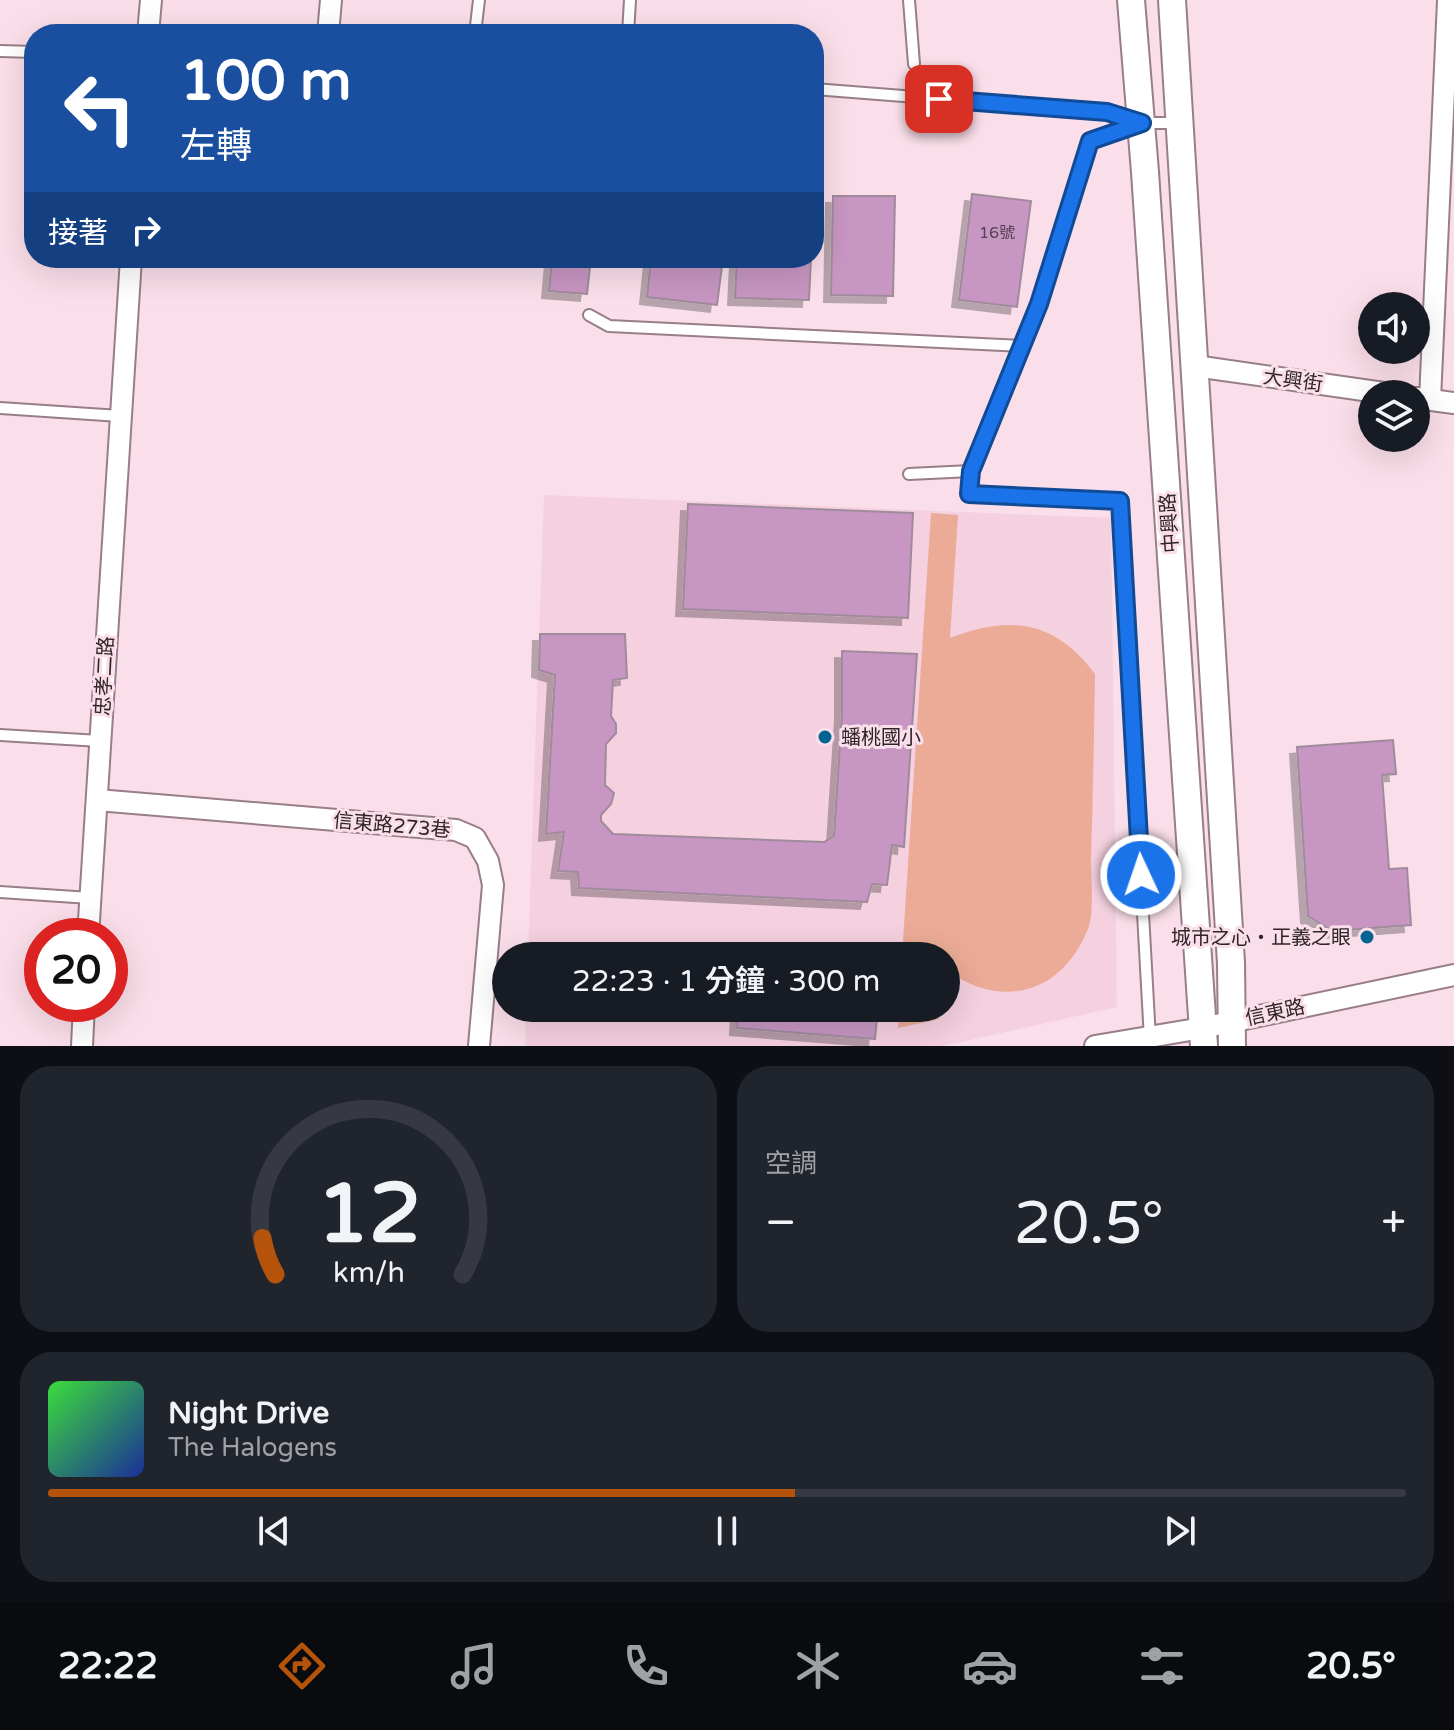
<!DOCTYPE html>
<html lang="zh-TW">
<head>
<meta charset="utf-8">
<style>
  body { margin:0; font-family:"Varela Round","Noto Sans TC",sans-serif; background:#20242c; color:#f1f3f6; height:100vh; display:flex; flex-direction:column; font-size:30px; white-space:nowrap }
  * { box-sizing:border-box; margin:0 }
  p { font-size:26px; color:#9ea1a6 }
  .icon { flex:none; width:44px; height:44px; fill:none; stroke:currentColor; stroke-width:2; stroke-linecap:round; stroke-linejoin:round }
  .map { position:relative; height:1046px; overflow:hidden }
  .panel { display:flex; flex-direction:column; gap:20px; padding:20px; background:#0d0f14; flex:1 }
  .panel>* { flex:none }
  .hud { position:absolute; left:24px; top:24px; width:800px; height:244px; border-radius:32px; box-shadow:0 8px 32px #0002; background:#1a4fa0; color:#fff; overflow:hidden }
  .buttons { position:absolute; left:1358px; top:292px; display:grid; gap:16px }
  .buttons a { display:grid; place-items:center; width:72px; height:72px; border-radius:50%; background:#171b24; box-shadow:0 8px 32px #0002; font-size:40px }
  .speed { position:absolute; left:24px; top:918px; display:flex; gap:16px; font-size:40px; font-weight:700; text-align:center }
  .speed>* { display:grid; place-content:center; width:104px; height:104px; border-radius:50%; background:#171b24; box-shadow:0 8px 32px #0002; line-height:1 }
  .speed .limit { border:12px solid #d22; background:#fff; color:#111 }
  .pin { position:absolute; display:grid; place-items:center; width:68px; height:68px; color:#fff; margin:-34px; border-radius:16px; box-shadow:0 4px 12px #0006 }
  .me { position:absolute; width:88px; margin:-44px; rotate:357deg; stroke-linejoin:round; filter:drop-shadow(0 0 6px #0008) }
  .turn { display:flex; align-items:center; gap:28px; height:168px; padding:0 24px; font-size:36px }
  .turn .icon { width:104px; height:104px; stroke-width:2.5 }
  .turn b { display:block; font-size:56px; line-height:68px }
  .then { display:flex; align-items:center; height:76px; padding:0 24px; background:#0003; gap:16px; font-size:30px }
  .big { font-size:60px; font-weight:600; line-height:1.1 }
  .panel .widget { flex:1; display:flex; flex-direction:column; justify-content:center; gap:12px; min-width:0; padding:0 28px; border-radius:32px; background:#20242c }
  .panel .dial { align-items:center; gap:0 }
  .dial svg { height:208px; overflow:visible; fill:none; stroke:#363941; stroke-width:7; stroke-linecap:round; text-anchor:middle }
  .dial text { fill:#f1f3f6; stroke:none }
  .song { display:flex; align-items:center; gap:24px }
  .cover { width:96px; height:96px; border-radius:12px; background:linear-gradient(135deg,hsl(120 70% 55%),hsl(230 70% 35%)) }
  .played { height:8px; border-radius:4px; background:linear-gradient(90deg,#b45309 55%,#363941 55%) }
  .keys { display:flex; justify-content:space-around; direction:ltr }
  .heat { display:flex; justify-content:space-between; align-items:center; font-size:44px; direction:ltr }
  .panel .tiles { flex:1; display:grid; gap:20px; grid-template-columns:1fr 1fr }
  .widget:last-child { grid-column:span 2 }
  .trip { position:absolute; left:492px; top:942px; width:468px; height:80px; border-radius:40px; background:#171b24; box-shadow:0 8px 32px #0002; font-weight:600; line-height:80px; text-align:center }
  .dock { display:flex; height:128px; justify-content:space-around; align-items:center; background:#090b0e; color:#9ea1a6 }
  .dock .icon { width:56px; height:56px }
  .dock .current { color:#b45309 }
  .dock b { font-size:36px; color:#f1f3f6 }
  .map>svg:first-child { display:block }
</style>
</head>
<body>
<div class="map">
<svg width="1454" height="1046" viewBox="0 0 1454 1046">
  <defs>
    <filter id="shadow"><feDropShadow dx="-7" dy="7" stdDeviation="0" flood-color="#0004"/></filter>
  </defs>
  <rect width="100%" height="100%" fill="#fadee9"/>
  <polygon fill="#f5d0df" points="544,495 1111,518 1117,1007 943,1046 525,1046 526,1008 946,1008 946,956 528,956"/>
  <g fill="#ebab97">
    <path d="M931,513L958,515L950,638C1010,615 1055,620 1095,674C1094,735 1093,797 1091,859C1091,877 1094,910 1089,926C1064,993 1003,1011 946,970V956H902Z"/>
    <polygon points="899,1008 939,1008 939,1019 898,1028"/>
  </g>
  <g fill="#c796c2" stroke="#9f8b9c" stroke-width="2" filter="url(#shadow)">
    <polygon points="972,194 1031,201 1017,307 959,300"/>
    <polygon points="833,196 895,196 893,296 831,295"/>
    <polygon points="552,258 591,258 587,294 549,291"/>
    <polygon points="651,258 723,258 717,305 647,297"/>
    <polygon points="737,258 811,258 809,300 735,298"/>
    <polygon points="688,504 913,513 908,618 683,609"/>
    <polygon points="540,634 625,634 627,678 613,680 611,716 616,724 616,733 606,744 605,785 614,793 611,804 601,815 601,821 613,834 824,842 834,836 842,713 842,651 917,654 904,847 892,845 887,885 872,884 867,902 579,888 578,872 558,871 564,832 546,834 555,675 539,670"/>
    <polygon points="1393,740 1396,774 1382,775 1389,869 1407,868 1411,925 1332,931 1308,916 1297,747"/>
    <polygon points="738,1008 878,1008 875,1039 737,1028"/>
  </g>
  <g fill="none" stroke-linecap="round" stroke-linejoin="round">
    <defs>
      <g id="service">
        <polyline points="909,0 914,64"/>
        <polyline points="475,34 479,0"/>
        <polyline points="628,34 630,0"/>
        <polyline points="0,51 34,52"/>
        <polyline points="814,89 1107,112 1140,122"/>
        <polyline points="589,315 609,326 1022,346"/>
        <polyline points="0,408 120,416"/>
        <polyline points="909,474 971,471"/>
        <polyline points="0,735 100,741"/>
        <polyline points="0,892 90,898"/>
        <polyline points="1150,1039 1120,501 969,494 971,471 1039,304 1090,141 1142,123 1179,123"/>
      </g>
      <g id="minor">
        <polyline points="148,34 151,0"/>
        <polyline points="328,34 331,0"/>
        <polyline points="1195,366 1391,394"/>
        <polyline points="1416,398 1454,403"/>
        <polyline points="1430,400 1448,1"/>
        <polyline points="97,800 456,830 475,838 488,861 493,885 479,1046"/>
        <polyline points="88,936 131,258"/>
        <polyline points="82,1046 84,1004"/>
        <polyline points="1095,1046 1202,1028 1454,975"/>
      </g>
      <g id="tertiary">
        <polyline points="1131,0 1145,172 1204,1046"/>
        <polyline points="1172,0 1231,963 1232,1046"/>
      </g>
    </defs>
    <use href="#service" stroke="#977e88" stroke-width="14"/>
    <use href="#minor" stroke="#977e88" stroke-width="24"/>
    <use href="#tertiary" stroke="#977e88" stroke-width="30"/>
    <use href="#service" stroke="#fff" stroke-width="10"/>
    <use href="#minor" stroke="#fff" stroke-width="20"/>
    <use href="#tertiary" stroke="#fff" stroke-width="26"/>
  </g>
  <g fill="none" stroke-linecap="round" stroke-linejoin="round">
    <defs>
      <polyline id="route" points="939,99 1107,112 1142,123 1090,141 1039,304 971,471 969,494 1120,501 1141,875"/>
    </defs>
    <use href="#route" stroke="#114b97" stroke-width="20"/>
    <use href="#route" stroke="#1a73e8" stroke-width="14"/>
  </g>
  <g fill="#036393" stroke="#fadee9" stroke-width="3">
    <circle cx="825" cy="737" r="8"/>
    <circle cx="1367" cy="937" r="8"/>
  </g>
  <g text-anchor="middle" stroke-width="6" stroke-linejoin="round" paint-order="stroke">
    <g font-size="16" fill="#55404f">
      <text x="997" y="238">16號</text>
    </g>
    <g font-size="20" fill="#2f2429" stroke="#fadee9">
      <text transform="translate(1293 380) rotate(8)" y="7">大興街</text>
      <text transform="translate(1169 523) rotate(-94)" y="7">中興路</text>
      <text transform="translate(104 676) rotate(-87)" y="7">忠孝二路</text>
      <text transform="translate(392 825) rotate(5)" y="7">信東路273巷</text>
      <text transform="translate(1275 1012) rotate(-12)" y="7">信東路</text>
    </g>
    <g font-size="20" fill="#2f2429" stroke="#fadee9" text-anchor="start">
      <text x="841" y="744">蟠桃國小</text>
      <text x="1351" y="944" text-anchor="end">城市之心‧正義之眼</text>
    </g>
  </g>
</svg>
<div class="buttons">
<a><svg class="icon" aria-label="sound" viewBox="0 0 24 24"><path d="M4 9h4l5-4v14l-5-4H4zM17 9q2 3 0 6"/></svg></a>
<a><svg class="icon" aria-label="layers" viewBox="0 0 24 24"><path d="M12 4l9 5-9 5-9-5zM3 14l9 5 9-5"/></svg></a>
</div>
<div class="speed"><div class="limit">20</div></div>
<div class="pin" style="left:939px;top:99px;background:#d93025"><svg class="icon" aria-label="arrive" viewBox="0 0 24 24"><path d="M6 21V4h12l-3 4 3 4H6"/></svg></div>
<svg class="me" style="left:1141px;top:875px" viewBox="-20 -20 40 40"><circle r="17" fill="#1a73e8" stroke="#fff" stroke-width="3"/><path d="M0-11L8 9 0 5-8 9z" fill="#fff"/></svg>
<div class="trip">22:23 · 1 分鐘 · 300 m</div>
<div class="hud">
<div class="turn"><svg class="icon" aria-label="left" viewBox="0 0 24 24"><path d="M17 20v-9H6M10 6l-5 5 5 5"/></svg><div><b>100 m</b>左轉</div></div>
<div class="then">接著<svg class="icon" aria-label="right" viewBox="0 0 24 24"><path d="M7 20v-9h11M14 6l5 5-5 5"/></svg></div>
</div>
</div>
<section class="panel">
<div class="tiles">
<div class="widget dial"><svg viewBox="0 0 100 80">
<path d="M14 69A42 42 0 1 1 86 69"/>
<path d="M14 69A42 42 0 0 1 9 55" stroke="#b45309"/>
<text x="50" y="56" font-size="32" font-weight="700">12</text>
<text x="50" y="72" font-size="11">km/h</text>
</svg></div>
<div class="widget"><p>空調</p>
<div class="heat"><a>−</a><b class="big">20.5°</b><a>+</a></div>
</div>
<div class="widget">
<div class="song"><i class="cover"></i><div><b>Night Drive</b><p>The Halogens</p></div></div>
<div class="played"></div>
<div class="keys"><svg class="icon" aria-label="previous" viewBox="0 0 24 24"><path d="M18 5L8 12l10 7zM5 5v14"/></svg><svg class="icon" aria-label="pause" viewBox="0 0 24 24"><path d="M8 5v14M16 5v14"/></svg><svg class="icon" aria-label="next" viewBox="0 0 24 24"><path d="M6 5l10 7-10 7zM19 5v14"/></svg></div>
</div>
</div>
</section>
<nav class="dock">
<b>22:22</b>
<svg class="icon current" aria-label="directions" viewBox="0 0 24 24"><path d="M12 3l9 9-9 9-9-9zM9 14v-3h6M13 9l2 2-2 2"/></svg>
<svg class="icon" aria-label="music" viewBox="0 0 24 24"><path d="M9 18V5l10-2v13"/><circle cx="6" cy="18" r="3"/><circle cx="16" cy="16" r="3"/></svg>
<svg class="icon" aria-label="phone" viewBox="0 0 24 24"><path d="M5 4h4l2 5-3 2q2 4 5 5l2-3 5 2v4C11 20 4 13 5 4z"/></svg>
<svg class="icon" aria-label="climate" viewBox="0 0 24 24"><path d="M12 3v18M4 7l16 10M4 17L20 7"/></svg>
<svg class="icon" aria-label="car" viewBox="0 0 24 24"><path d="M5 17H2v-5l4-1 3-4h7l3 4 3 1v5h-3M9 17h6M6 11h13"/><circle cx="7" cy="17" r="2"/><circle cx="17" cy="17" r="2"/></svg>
<svg class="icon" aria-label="filters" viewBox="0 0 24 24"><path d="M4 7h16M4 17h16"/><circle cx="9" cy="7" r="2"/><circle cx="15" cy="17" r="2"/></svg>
<b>20.5°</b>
</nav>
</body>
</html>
